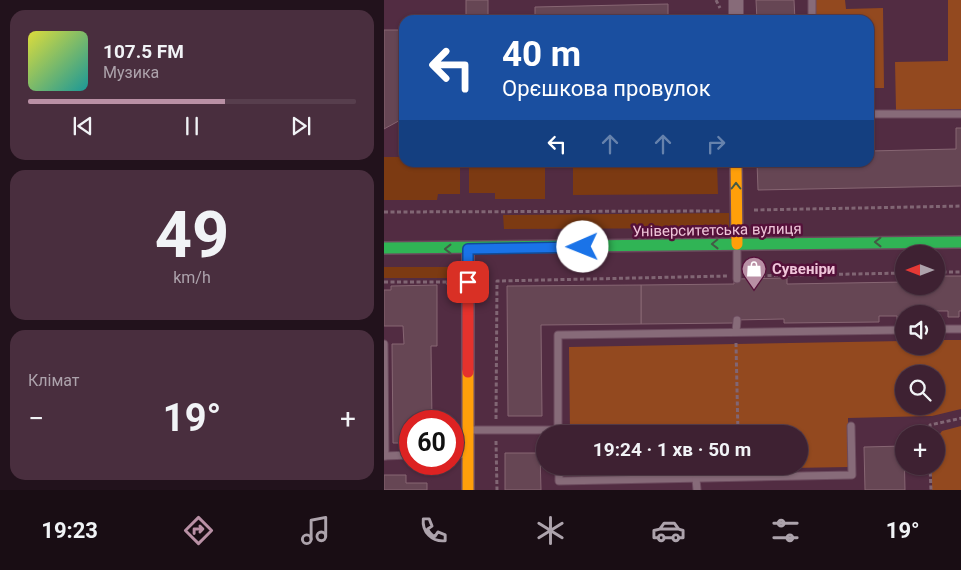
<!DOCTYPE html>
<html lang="uk">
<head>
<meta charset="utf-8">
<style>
  body { margin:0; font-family:Roboto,sans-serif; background:#492e3e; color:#f1f3f6; height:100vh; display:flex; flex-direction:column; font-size:19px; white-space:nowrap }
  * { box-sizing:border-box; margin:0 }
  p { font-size:16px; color:#ada3ac }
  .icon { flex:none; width:28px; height:28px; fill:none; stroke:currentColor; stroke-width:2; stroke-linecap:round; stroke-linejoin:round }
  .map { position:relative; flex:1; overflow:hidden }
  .details { display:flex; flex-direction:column; gap:10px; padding:10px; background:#22121c; width:384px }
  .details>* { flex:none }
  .hud { position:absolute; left:15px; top:15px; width:475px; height:152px; border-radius:15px; box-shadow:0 1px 4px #0004,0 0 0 1px #573e4d; background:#1a4fa0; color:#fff; overflow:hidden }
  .needle { width:32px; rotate:270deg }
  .controls { position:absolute; left:511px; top:245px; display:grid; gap:10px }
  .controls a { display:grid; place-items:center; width:50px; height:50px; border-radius:50%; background:#3e2132; box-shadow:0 1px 4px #0004,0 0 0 1px #573e4d; font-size:25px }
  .speed { position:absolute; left:15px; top:410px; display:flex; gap:10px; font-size:25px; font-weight:700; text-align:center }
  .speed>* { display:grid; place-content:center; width:65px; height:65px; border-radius:50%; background:#3e2132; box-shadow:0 1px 4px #0004,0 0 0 1px #573e4d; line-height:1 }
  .speed .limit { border:8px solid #d22; background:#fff; color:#111 }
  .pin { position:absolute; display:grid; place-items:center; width:42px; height:42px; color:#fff; margin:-21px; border-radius:10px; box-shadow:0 2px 8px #0006 }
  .me { position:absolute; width:55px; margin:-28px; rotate:269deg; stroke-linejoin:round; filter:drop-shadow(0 0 4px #0008) }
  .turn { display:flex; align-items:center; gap:18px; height:105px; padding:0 20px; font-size:22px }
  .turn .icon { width:65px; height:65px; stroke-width:2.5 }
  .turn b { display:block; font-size:35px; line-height:42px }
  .lanes { display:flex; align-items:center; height:48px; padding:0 20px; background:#0003; justify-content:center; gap:25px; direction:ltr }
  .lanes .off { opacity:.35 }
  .big { font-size:38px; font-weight:700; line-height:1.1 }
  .details .widget { flex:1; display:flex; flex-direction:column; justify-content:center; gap:8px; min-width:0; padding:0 18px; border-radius:15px; background:#492e3e }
  .details .dial { align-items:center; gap:0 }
  .dial b { font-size:65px; line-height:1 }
  .song { display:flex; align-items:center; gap:15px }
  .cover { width:60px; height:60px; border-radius:8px; background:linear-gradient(135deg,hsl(60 70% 55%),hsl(180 70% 35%)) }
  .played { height:5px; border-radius:2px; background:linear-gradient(90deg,#b990a5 60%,#573e4d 60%) }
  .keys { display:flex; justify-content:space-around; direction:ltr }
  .heat { display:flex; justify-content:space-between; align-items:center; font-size:28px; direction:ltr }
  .trip { position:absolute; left:152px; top:425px; width:272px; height:50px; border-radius:25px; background:#3e2132; box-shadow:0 1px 4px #0004,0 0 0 1px #573e4d; font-weight:700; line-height:50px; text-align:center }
  .menu { display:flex; height:80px; justify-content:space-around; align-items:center; background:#190d14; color:#ada3ac }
  .menu .icon { width:35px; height:35px }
  .menu .active { color:#b990a5 }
  .menu b { font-size:22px; color:#f1f3f6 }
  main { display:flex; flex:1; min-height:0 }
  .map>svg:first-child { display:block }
</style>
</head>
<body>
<main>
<section class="details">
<div class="widget">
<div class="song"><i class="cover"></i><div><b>107.5 FM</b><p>Музика</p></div></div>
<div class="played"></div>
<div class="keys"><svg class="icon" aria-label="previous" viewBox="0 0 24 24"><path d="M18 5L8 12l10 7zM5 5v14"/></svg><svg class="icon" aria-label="pause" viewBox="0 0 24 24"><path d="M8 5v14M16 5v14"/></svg><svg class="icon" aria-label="next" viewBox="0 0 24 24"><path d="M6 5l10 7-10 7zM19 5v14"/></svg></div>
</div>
<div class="widget dial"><b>49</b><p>km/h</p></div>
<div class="widget"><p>Клімат</p>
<div class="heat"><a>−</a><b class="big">19°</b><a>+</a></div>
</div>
</section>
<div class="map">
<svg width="578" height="490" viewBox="0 0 578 490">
  <rect width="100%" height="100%" fill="#522c42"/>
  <g fill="#7c3a12">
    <polygon points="0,157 20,157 20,162 76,163 76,194 54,194 53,200 0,200"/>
    <polygon points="85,163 161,163 161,199 111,199 111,193 85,193"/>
    <polygon points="189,163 333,163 334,194 189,195"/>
    <polygon points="345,213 345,228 120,229 119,215"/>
    <rect x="0" y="267" width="64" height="11"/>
  </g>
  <g fill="#93491f" fill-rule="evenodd">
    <polygon points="431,0 461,0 462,9 499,8 500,88 485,88 485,20 431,20"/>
    <polygon points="564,0 577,0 577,109 512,110 511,62 564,61"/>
    <path d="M553,340H577V409L548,416L464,418L465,467L187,472V466H416V434H186L185,347L520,341V346H552ZM520,374H552V406H520Z"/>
    <polygon points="577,426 577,490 548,490 548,466 552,466 553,438 558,431"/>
  </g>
  <g fill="#664654" stroke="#876673">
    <rect x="82" y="0" width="22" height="20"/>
    <polygon points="372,0 410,0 411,20 373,20"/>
    <polygon points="284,4 284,20 151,20 151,7"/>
    <polygon points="0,30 20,30 20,118 0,129"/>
    <polygon points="572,128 578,128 578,186 374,190 373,162 485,162 485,151 572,149"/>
    <polygon points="552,276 578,276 578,311 575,311 575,317 564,317 564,311 544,311 544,314 520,314 520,321 513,322 513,316 495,316 495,322 400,323 400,319 350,320 350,323 257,324 257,285 350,284 350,279 403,278 403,284 520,282 520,286 552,286"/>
    <polygon points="53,285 53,346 47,346 48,421 26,421 26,443 9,443 8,344 20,344 19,326 0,326 0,290 7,290 7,286"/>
    <polygon points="257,285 257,324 157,325 158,416 124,416 123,286"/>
    <polygon points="520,446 521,490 481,490 480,447"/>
    <polygon points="121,453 156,453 157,490 121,490"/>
    <polygon points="0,475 22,475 22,483 43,483 43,490 0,490"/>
  </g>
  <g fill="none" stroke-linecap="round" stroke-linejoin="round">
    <defs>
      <g id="lane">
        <polyline points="428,0 428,20"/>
        <polyline points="485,114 578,114"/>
        <polyline points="353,247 353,279"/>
        <polyline points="552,329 578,329"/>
        <polyline points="352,332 353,320"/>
        <polyline points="0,344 1,456"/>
        <polyline points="87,430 174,430"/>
        <polyline points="174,434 174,335 520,330"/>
        <polyline points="69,455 84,454"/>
        <polyline points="0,456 26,455"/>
        <polyline points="175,466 175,481 468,475 467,426"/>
        <polyline points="312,479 313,490"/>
      </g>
      <polyline id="street" points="352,0 352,20"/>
      <polyline id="fast" points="0,248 578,242"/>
      <g id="slow">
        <polyline points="352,162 353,244"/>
        <polyline points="84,372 84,490"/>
      </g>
      <polyline id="jam" points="84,249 84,372"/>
    </defs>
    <use href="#lane" stroke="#6c4b5e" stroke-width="9"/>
    <use href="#street" stroke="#6c4b5e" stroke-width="16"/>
    <use href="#fast" stroke="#6c4b5e" stroke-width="14"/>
    <use href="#slow" stroke="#6c4b5e" stroke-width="14"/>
    <use href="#jam" stroke="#6c4b5e" stroke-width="14"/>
    <g stroke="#816674" stroke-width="3" stroke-dasharray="4 2.5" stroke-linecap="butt">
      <polyline points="332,0 336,8"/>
      <polyline points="370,210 578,206"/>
      <polyline points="0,212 336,211"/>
      <polyline points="552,272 578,272"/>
      <polyline points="364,276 520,273"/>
      <polyline points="0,282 64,282 64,285"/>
      <polyline points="352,343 354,434"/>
      <polyline points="112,419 113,281 343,276"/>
      <polyline points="546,434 546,425 578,418"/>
      <polyline points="112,441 113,490"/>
      <polyline points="546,466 547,490"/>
    </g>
    <use href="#lane" stroke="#876b79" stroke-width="7"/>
    <use href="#street" stroke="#876b79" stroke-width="14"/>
    <use href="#fast" stroke="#30b455" stroke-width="11"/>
    <use href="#slow" stroke="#ff9f0a" stroke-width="11"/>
    <use href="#jam" stroke="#e5322d" stroke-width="11"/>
  </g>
  <defs><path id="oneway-chevron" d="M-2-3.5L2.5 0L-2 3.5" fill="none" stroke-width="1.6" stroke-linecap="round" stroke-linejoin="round" transform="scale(1.25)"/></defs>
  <g stroke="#445a46">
    <use href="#oneway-chevron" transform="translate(352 186) rotate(-90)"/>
    <use href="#oneway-chevron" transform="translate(494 242) rotate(180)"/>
    <use href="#oneway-chevron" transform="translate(331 244) rotate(179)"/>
    <use href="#oneway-chevron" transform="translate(64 249) rotate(-180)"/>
  </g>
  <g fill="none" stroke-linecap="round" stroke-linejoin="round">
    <defs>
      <polyline id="route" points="84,282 84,249 199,247"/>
    </defs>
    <use href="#route" stroke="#114b97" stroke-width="12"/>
    <use href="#route" stroke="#1a73e8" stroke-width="9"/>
  </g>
  <defs>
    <symbol id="shop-pin" viewBox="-11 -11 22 30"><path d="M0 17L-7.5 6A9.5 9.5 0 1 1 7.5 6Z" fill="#b990a5" stroke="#55113a"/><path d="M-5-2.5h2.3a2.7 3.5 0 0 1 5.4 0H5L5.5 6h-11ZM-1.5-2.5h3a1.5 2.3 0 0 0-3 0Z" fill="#fff"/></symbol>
  </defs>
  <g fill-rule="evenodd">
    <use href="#shop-pin" x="356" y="255" width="28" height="38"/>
  </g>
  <g text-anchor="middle" stroke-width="5" stroke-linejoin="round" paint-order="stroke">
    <g font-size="15" fill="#f0c6da" stroke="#55113a">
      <text transform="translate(333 230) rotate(-1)" y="5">Університетська вулиця</text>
    </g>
    <g font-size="15" font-weight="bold" fill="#f0c6da" stroke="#55113a" text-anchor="start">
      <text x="388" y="274">Сувеніри</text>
    </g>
  </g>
</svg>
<div class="controls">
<a><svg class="needle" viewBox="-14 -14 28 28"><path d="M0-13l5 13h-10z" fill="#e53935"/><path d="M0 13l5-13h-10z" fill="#ada3ac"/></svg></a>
<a><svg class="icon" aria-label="sound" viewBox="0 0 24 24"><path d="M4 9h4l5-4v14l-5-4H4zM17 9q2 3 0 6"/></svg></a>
<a><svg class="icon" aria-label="search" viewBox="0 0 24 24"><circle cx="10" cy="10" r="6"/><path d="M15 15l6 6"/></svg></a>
<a>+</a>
</div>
<div class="speed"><div class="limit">60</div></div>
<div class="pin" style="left:84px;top:282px;background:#d93025"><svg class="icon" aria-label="arrive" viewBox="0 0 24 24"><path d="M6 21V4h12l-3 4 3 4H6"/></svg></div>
<svg class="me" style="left:199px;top:247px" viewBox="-20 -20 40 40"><circle r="19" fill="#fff"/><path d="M0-13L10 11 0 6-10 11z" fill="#1a73e8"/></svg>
<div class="trip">19:24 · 1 хв · 50 m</div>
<div class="hud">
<div class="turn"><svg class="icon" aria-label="left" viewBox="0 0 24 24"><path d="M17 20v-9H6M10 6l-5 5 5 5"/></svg><div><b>40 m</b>Орєшкова провулок</div></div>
<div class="lanes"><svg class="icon" aria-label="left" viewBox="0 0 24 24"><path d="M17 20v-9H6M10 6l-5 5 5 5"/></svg><svg class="icon off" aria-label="ahead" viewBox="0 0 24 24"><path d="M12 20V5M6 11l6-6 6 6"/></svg><svg class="icon off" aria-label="ahead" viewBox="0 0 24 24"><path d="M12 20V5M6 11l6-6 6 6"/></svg><svg class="icon off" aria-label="right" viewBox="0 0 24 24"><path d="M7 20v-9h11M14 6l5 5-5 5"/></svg></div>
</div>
</div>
</main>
<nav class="menu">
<b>19:23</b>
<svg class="icon active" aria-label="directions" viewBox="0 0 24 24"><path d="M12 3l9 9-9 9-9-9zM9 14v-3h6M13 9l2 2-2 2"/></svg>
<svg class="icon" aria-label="music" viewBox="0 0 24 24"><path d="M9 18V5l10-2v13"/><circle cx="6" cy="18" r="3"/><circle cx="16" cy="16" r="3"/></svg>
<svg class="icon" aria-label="phone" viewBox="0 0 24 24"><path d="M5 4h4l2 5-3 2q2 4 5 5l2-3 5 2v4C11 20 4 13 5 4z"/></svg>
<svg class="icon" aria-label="climate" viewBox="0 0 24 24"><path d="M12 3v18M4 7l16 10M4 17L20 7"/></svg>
<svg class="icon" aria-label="car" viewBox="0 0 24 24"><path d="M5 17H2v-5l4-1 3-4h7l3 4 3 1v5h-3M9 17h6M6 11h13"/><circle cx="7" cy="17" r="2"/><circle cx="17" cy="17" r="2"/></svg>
<svg class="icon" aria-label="filters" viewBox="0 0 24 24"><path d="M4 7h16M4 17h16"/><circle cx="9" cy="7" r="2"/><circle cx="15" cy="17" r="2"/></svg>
<b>19°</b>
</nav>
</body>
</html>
